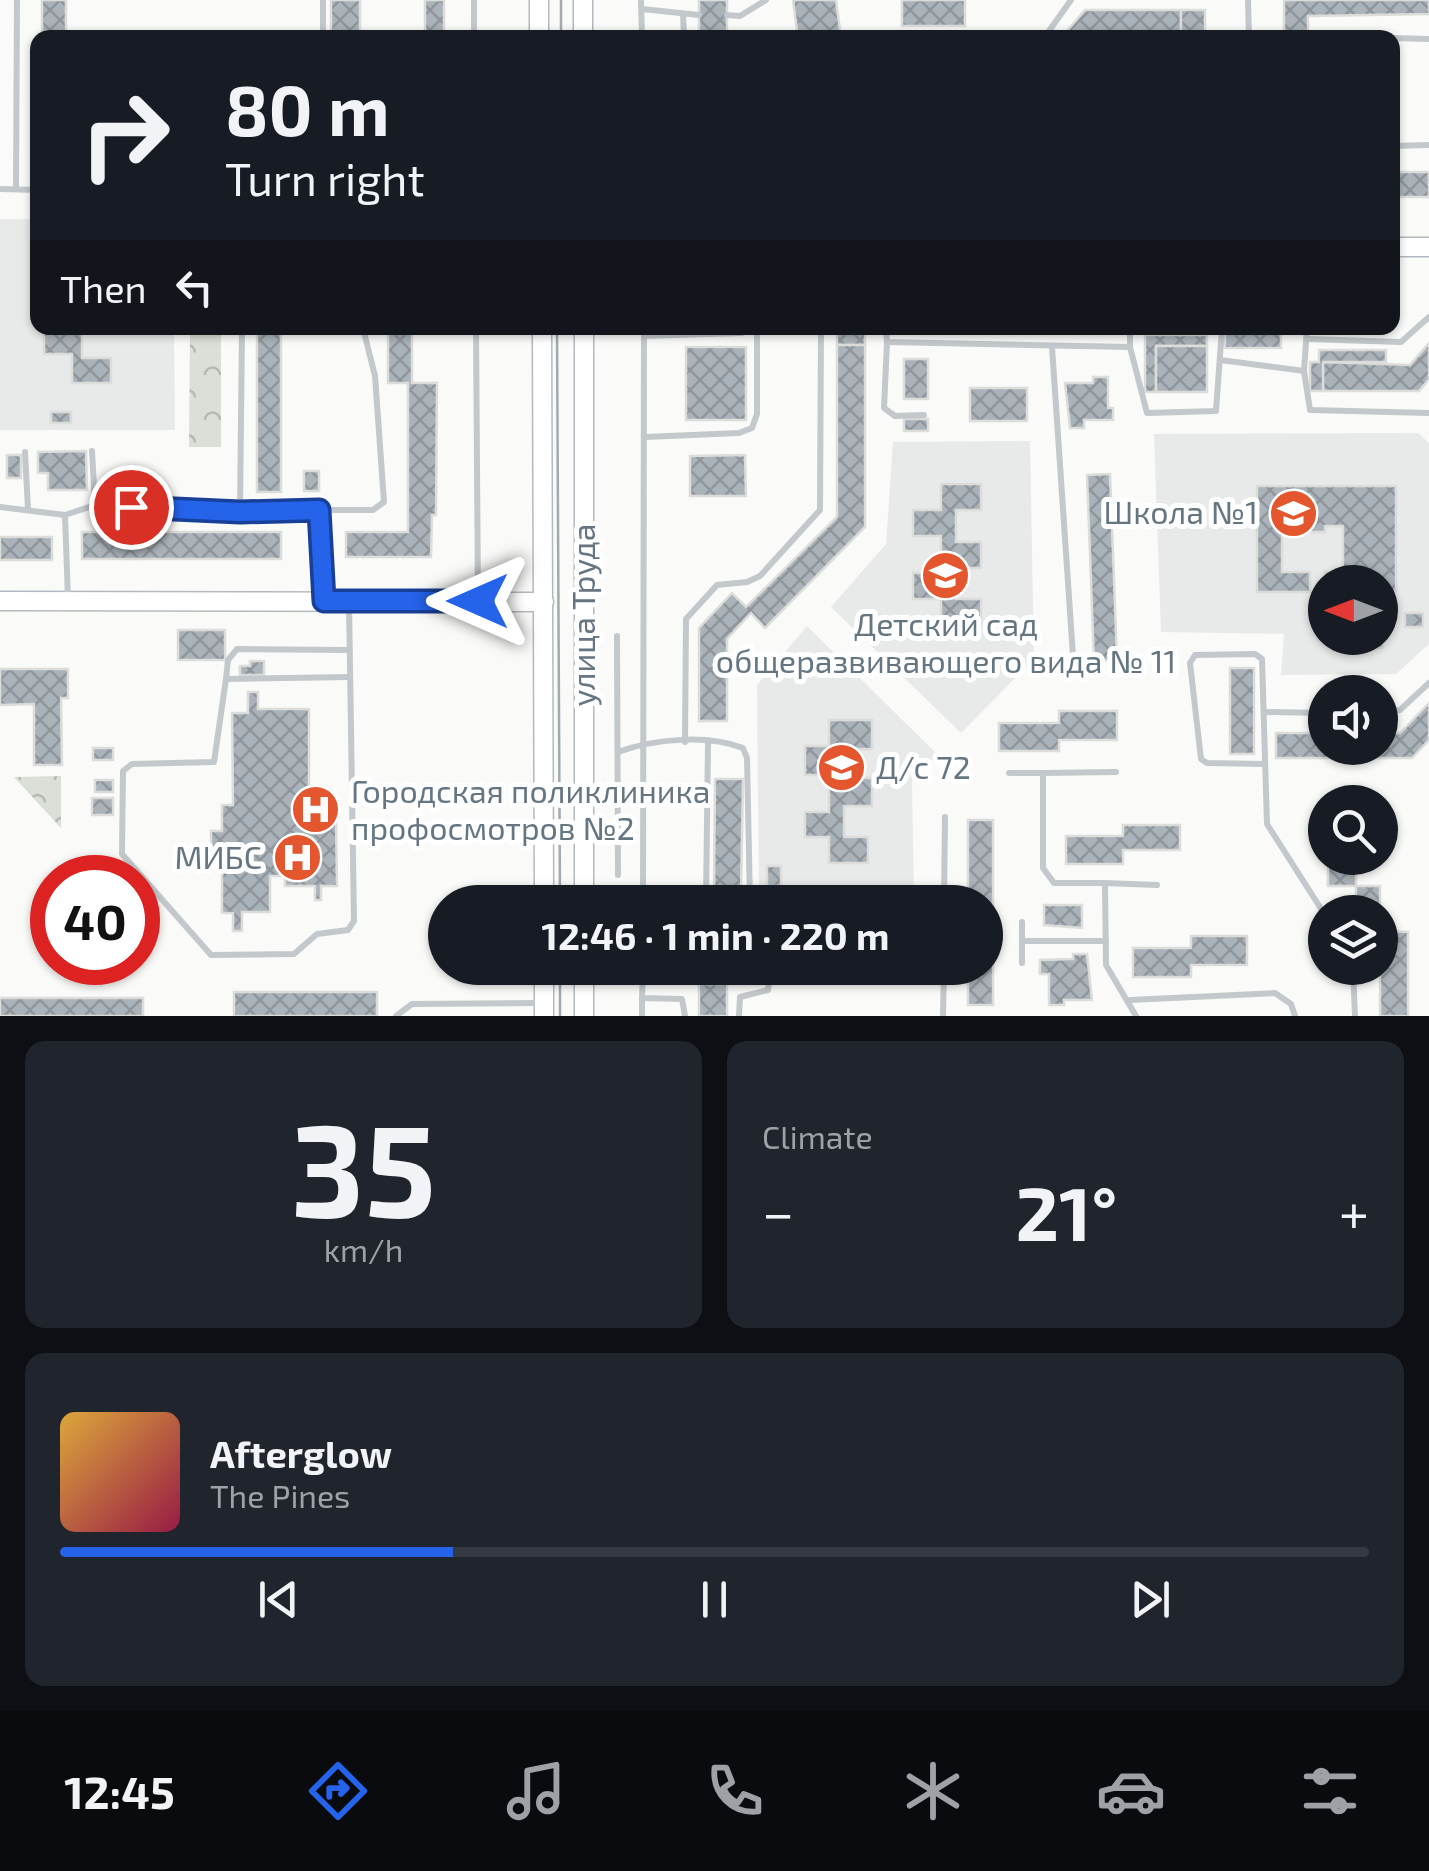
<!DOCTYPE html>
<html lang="en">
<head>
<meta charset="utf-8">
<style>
  body { margin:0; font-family:"Exo 2",sans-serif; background:#20242c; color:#f1f3f6; height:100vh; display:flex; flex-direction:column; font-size:38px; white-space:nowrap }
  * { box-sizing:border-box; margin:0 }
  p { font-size:32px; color:#9ea1a6 }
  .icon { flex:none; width:55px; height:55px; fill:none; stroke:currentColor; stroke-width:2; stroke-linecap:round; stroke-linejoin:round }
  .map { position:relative; height:1016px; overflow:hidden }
  .side { display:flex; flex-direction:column; gap:25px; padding:25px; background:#0d0f14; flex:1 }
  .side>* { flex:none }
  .top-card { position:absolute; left:30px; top:30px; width:1370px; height:305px; border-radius:20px; box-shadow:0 2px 8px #0004; background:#171b24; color:#f1f3f6; overflow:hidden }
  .needle { width:65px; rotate:270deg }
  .tools { position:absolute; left:1308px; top:565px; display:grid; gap:20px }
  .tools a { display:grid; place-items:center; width:90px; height:90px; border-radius:50%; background:#171b24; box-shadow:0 2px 8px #0004; font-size:50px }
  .speed { position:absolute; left:30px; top:855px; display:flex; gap:20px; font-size:50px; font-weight:700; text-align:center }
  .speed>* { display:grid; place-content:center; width:130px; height:130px; border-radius:50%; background:#171b24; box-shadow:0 2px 8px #0004; line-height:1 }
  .speed .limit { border:15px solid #d22; background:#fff; color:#111 }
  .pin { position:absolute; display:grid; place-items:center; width:85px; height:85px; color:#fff; margin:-42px; border:5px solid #fff; border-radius:50%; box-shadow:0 2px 10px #0007 }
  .me { position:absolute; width:110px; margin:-55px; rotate:270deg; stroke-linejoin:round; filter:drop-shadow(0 0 8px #0008) }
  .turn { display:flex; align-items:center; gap:35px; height:210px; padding:0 30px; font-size:45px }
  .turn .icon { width:130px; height:130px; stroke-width:2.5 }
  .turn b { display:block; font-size:70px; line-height:85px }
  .then { display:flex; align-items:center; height:95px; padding:0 30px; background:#0003; gap:20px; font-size:38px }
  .big { font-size:75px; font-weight:700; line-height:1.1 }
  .side .widget { flex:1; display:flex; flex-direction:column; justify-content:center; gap:15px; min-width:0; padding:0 35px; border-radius:20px; background:#20242c }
  .side .dial { align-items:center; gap:0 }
  .dial b { font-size:130px; line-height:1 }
  .song { display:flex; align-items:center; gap:30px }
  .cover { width:120px; height:120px; border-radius:15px; background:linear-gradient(135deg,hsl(40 70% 55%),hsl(340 70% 35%)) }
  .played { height:10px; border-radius:5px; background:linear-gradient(90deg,#2563eb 30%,#363941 30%) }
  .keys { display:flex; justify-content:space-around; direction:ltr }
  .heat { display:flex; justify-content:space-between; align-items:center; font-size:55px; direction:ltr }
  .side .tiles { flex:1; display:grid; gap:25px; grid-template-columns:1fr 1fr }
  .widget:last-child { grid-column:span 2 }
  .trip { position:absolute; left:428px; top:885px; width:575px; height:100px; border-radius:50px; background:#171b24; box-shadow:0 2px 8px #0004; font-weight:700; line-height:100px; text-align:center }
  .tab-bar { display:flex; height:160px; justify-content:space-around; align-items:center; background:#090b0e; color:#9ea1a6 }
  .tab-bar .icon { width:70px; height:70px }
  .tab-bar .selected { color:#2563eb }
  .tab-bar b { font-size:45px; color:#f1f3f6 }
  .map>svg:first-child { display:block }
</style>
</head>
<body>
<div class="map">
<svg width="1429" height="1016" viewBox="0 0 1429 1016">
  <defs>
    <pattern id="park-crowns" width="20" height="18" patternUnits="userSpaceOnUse" patternTransform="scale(2.5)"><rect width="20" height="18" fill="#dadfd7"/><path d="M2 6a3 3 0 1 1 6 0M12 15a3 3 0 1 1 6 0" fill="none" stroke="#b4b9b4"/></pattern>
    <pattern id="building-cross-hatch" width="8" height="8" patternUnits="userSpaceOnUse" patternTransform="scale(2.5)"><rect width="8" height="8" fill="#aab3b9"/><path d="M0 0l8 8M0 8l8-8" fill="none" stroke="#8e969c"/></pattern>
  </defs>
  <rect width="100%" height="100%" fill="#fafaf8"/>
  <g fill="#e8e9e9" fill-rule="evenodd">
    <polygon points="0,219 37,219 38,328 174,328 175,430 0,430"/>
    <path d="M1418,433L1429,443V644L1396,674L1281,675L1284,634L1161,632L1154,434ZM1325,582H1380V638H1325Z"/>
    <polygon points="1030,441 1034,659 961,733 831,607 886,544 893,442"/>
    <polygon points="807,626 938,755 912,781 914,902 759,902 757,685"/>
  </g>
  <g fill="url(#park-crowns)">
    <polygon points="190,328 221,328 221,447 189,447"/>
    <polygon points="61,776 61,828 14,777"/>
  </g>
  <g fill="url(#building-cross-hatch)" stroke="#dcdcda" stroke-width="2.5">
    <rect x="42" y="0" width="24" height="38"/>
    <rect x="331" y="0" width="29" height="38"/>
    <rect x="425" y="0" width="19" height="38"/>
    <rect x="699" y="0" width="28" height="38"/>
    <polygon points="793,0 836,0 841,38 798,38"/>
    <rect x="902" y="0" width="63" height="26"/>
    <polygon points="1284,0 1429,0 1429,14 1308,16 1308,38 1284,38"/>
    <polygon points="1085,10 1181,10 1181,38 1061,38"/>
    <rect x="1181" y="10" width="24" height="28"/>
    <rect x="1392" y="172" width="37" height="25"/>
    <polygon points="111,328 82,329 82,358 111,358 111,383 72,383 72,354 44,354 44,329"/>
    <rect x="257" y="328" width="24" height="164"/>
    <polygon points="388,328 412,328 412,383 437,383 436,515 432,515 431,557 346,557 346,532 408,532 408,383 388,383"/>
    <rect x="837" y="328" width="28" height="17"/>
    <rect x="1225" y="328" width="56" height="20"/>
    <polygon points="1145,335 1207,335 1207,346 1156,346 1156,392 1145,392"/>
    <polygon points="1429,343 1429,379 1419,391 1323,391 1323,362 1410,365"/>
    <polygon points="837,345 865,345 865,527 765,628 751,613 727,639 727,721 699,721 699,628 732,593 746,607 837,517"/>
    <rect x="1156" y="346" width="51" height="46"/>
    <rect x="686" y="347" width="60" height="73"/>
    <polygon points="1319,350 1386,350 1386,362 1323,362 1323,391 1310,391 1310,362 1319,362"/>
    <rect x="904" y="359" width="24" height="40"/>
    <polygon points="1093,377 1108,377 1108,408 1113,408 1113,420 1084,420 1084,428 1070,428 1065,383 1093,383"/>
    <rect x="970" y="388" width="57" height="33"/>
    <rect x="51" y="412" width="20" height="11"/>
    <rect x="904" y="419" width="24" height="12"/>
    <polygon points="86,451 87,490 48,490 48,473 38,473 38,452"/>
    <rect x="7" y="455" width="14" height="23"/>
    <polygon points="745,455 746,496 690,496 690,456"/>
    <rect x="304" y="471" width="15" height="20"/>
    <polygon points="1110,474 1117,660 1094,661 1087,475"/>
    <polygon points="941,484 981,484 981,510 956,510 956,542 981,542 981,568 956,568 956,599 981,599 981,628 941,628 941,599 913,599 913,573 941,573 941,536 913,536 913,510 941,510"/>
    <polygon points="1257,486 1396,486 1396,592 1380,592 1380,582 1325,582 1325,592 1325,572 1343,572 1343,526 1325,526 1325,532 1310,532 1310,526 1282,526 1282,572 1310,572 1310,592 1257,592"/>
    <rect x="82" y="532" width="199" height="27"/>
    <rect x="0" y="537" width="52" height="23"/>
    <polygon points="1380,609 1384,609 1383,648 1339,647 1339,638 1380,638"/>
    <rect x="1405" y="613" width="18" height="14"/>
    <rect x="178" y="630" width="47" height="30"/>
    <polygon points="250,661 264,661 264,675 240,675 240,666 250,666"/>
    <rect x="1230" y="668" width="24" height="86"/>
    <polygon points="0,669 68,669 68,698 61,698 62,765 34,765 34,704 0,705"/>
    <polygon points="248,692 258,692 258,709 309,709 309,819 336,819 337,886 321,886 321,900 315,900 315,886 285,886 285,876 270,876 270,912 242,912 242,931 233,931 233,913 222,913 222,858 211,858 211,831 222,831 222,805 233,805 232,713 248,713"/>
    <polygon points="1429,703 1429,740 1412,758 1276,758 1276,733 1325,733 1325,748 1380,748 1380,733 1400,733"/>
    <polygon points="1059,711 1117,711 1117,740 1059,740 1059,751 999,751 999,723 1059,723"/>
    <polygon points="829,720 872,720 872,749 844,749 844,778 872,778 872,806 844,806 844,837 868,837 868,863 829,863 829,837 805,837 805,812 829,812 829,775 805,775 805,746 829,746"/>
    <rect x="93" y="748" width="20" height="12"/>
    <polygon points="715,779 743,779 741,891 714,891"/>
    <rect x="95" y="780" width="18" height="12"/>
    <rect x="92" y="798" width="21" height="17"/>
    <polygon points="968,820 993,820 993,1005 968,1005 968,968 985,968 985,902 968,902"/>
    <polygon points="1123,825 1180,825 1180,850 1123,850 1123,864 1066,864 1066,836 1123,836"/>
    <rect x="1328" y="858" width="28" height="28"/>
    <rect x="767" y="866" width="14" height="20"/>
    <polygon points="1356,886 1380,886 1380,931 1380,912 1356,912"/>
    <polygon points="1044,905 1082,905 1082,928 1044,925"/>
    <polygon points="1380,931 1408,932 1408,1016 1380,1016"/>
    <polygon points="1191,936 1247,936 1247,965 1191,965 1191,977 1133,977 1133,948 1191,948"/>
    <polygon points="1073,954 1087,954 1092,1000 1064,1000 1064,1005 1049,1005 1049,974 1040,974 1040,960 1073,959"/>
    <rect x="699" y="968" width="62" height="16"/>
    <rect x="699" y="984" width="28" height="32"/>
    <rect x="234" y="992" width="143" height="24"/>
    <rect x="0" y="998" width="143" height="18"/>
  </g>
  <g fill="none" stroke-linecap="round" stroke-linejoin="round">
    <defs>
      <g id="secondary">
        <polyline points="539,0 539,38"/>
        <polyline points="583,0 583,38"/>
        <polyline points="1392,247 1429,247"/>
        <polyline points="542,328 544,902"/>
        <polyline points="0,601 544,602"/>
        <polyline points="584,902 584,328"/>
        <polyline points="544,968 544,1016"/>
        <polyline points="584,1016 584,968"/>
      </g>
    </defs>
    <use href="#secondary" stroke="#b3babf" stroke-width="21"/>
    <g stroke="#c3c8cc" stroke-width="6">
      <polyline points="474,0 474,38"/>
      <polyline points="641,0 642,38"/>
      <polyline points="1248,0 1249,38"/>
      <polyline points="642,9 699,15"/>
      <polyline points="683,14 684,38"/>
      <polyline points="727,15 740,16 766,0"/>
      <polyline points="323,38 323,0"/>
      <polyline points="1044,38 1071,0"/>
      <polyline points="1337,38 1384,38"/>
      <polyline points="1392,38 1429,39"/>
      <polyline points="1392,146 1429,145"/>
      <polyline points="0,189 38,190"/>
      <polyline points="16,189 17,0"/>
      <polyline points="476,328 478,600"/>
      <polyline points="886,328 887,342 1130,347"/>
      <polyline points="1130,328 1130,347 1147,413 1216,411 1222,328"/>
      <polyline points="1307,328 1304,371 1310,410 1429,413"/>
      <polyline points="644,336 742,333 757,328"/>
      <polyline points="1308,339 1401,342 1429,317"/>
      <polyline points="887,342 884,408 895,416 924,415"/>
      <polyline points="1052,347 1073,656"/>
      <polyline points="1220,360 1304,371"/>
      <polyline points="645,437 739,433 752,428 757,414 757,329"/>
      <polyline points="92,451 95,505"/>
      <polyline points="25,452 28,509"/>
      <polyline points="0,507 65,515 68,600"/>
      <polyline points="240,513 242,328"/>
      <polyline points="65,515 95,505 240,513 319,510"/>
      <polyline points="324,600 319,510 373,510 384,502 375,376 363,328"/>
      <polyline points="617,636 618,875"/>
      <polyline points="349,650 237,649 228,660 226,679 350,677"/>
      <polyline points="226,679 214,762 132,764 123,771 122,854 211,955 294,954 317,934 348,930 354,921 349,602"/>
      <polyline points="1264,712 1325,713"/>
      <polyline points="1380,713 1400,710 1429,683"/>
      <polyline points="685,742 686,619 717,585 747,582 760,576 820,510 821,328"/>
      <path d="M618,752C654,739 706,734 743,748L747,758L750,902"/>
      <polyline points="1264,764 1207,763 1201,759 1190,663 1195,655 1255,654 1262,659 1267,824 1325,915"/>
      <polyline points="1116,772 1043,773 1043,868 1054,883 1105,883 1106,965 1136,1016"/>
      <polyline points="1009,773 1043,773"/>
      <polyline points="1105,883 1157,885"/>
      <polyline points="643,902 644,328"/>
      <polyline points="706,902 708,743"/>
      <polyline points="944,902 945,817"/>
      <polyline points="1022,922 1022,941"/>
      <polyline points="1022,963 1022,941 1106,941"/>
      <polyline points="643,968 642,998 682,999 685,1016"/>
      <polyline points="1353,968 1355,1016"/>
      <polyline points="585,971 643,972"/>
      <polyline points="1130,1000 1275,993 1291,1004 1295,1016"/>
      <polyline points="396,1016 412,1004 539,1003"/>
      <polyline points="642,1016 642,998"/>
      <polyline points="739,1016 740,997 768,990 771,968"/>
      <polyline points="943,1016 944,968"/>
    </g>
    <use href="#secondary" stroke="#fff" stroke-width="18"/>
    <g stroke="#a2aab0" stroke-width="2.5">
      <polyline points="561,38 561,0"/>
      <polyline points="557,328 560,902"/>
      <polyline points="560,968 560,1016"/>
    </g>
  </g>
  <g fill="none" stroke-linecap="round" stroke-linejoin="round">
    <defs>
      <polyline id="route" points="131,507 240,512 319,510 324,601 478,601"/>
    </defs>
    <use href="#route" stroke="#184099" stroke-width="25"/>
    <use href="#route" stroke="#2563eb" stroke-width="18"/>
  </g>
  <defs>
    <symbol id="school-disc" viewBox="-11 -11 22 22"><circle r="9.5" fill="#e4572e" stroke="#fff"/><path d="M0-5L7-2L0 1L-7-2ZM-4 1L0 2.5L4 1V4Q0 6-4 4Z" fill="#fff"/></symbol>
    <symbol id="hospital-disc" viewBox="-11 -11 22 22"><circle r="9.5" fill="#e4572e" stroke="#fff"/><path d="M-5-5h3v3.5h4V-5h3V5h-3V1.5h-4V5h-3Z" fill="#fff"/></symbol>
  </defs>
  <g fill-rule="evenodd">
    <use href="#school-disc" x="1266" y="486" width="55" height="55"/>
    <use href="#school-disc" x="918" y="548" width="55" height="55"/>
    <use href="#school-disc" x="814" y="740" width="55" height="55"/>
    <use href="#hospital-disc" x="288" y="782" width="55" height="55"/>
    <use href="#hospital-disc" x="270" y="830" width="55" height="55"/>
  </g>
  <g text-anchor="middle" stroke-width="10" stroke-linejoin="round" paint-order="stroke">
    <g font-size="32" fill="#657683" stroke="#fff" text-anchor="end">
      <text x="1258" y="524">Школа №1</text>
      <text x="946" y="636" text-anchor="middle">Детский сад<tspan x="946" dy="37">общеразвивающего вида № 11</tspan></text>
      <text x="876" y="779" text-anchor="start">Д/с 72</text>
      <text x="351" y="803" text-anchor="start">Городская поликлиника<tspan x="351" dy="37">профосмотров №2</tspan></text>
      <text x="262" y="869">МИБС</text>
    </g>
    <g font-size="32" fill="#657683" stroke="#fff">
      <text transform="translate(584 615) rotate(-90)" y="11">улица Труда</text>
    </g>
  </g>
</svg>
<div class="tools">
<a><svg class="needle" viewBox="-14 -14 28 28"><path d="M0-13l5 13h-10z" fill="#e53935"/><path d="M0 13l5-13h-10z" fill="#9ea1a6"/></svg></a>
<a><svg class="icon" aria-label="sound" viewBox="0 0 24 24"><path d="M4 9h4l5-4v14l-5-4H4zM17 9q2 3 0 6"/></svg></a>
<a><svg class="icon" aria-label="search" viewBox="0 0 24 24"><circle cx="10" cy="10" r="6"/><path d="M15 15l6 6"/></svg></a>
<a><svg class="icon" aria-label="layers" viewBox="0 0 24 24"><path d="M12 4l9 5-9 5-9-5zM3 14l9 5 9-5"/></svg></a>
</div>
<div class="speed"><div class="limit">40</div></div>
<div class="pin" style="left:131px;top:507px;background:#d93025"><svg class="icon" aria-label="arrive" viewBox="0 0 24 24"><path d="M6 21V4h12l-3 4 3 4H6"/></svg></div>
<svg class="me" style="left:478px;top:601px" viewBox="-20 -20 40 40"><path d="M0-17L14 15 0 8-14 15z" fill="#2563eb" stroke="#fff" stroke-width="4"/></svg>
<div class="trip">12:46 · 1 min · 220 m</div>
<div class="top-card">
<div class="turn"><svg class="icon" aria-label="right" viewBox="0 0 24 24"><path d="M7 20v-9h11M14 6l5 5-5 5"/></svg><div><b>80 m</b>Turn right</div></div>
<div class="then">Then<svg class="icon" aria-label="left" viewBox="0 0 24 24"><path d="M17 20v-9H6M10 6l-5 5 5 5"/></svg></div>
</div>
</div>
<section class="side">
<div class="tiles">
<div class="widget dial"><b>35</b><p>km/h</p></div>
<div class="widget"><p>Climate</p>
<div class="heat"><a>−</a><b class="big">21°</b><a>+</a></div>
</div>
<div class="widget">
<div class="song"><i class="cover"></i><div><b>Afterglow</b><p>The Pines</p></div></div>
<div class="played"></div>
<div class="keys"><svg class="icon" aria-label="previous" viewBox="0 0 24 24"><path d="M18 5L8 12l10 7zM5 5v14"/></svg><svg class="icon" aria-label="pause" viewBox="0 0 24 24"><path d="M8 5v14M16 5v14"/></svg><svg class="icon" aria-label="next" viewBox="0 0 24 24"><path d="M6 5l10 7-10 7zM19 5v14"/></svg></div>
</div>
</div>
</section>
<nav class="tab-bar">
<b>12:45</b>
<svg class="icon selected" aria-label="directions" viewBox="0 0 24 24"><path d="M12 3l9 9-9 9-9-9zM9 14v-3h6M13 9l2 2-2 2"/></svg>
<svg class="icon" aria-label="music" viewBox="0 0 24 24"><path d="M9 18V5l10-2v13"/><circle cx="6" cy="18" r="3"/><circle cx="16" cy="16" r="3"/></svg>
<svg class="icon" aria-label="phone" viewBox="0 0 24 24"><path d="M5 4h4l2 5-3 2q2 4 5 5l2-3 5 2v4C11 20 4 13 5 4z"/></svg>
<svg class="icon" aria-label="climate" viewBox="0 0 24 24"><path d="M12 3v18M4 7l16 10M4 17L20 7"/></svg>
<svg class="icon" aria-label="car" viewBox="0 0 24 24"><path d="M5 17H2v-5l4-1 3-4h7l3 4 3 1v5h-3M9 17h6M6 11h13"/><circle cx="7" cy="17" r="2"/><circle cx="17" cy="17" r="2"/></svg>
<svg class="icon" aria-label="filters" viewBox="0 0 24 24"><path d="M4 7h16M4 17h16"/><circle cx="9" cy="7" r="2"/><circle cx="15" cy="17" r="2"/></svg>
</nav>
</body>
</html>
